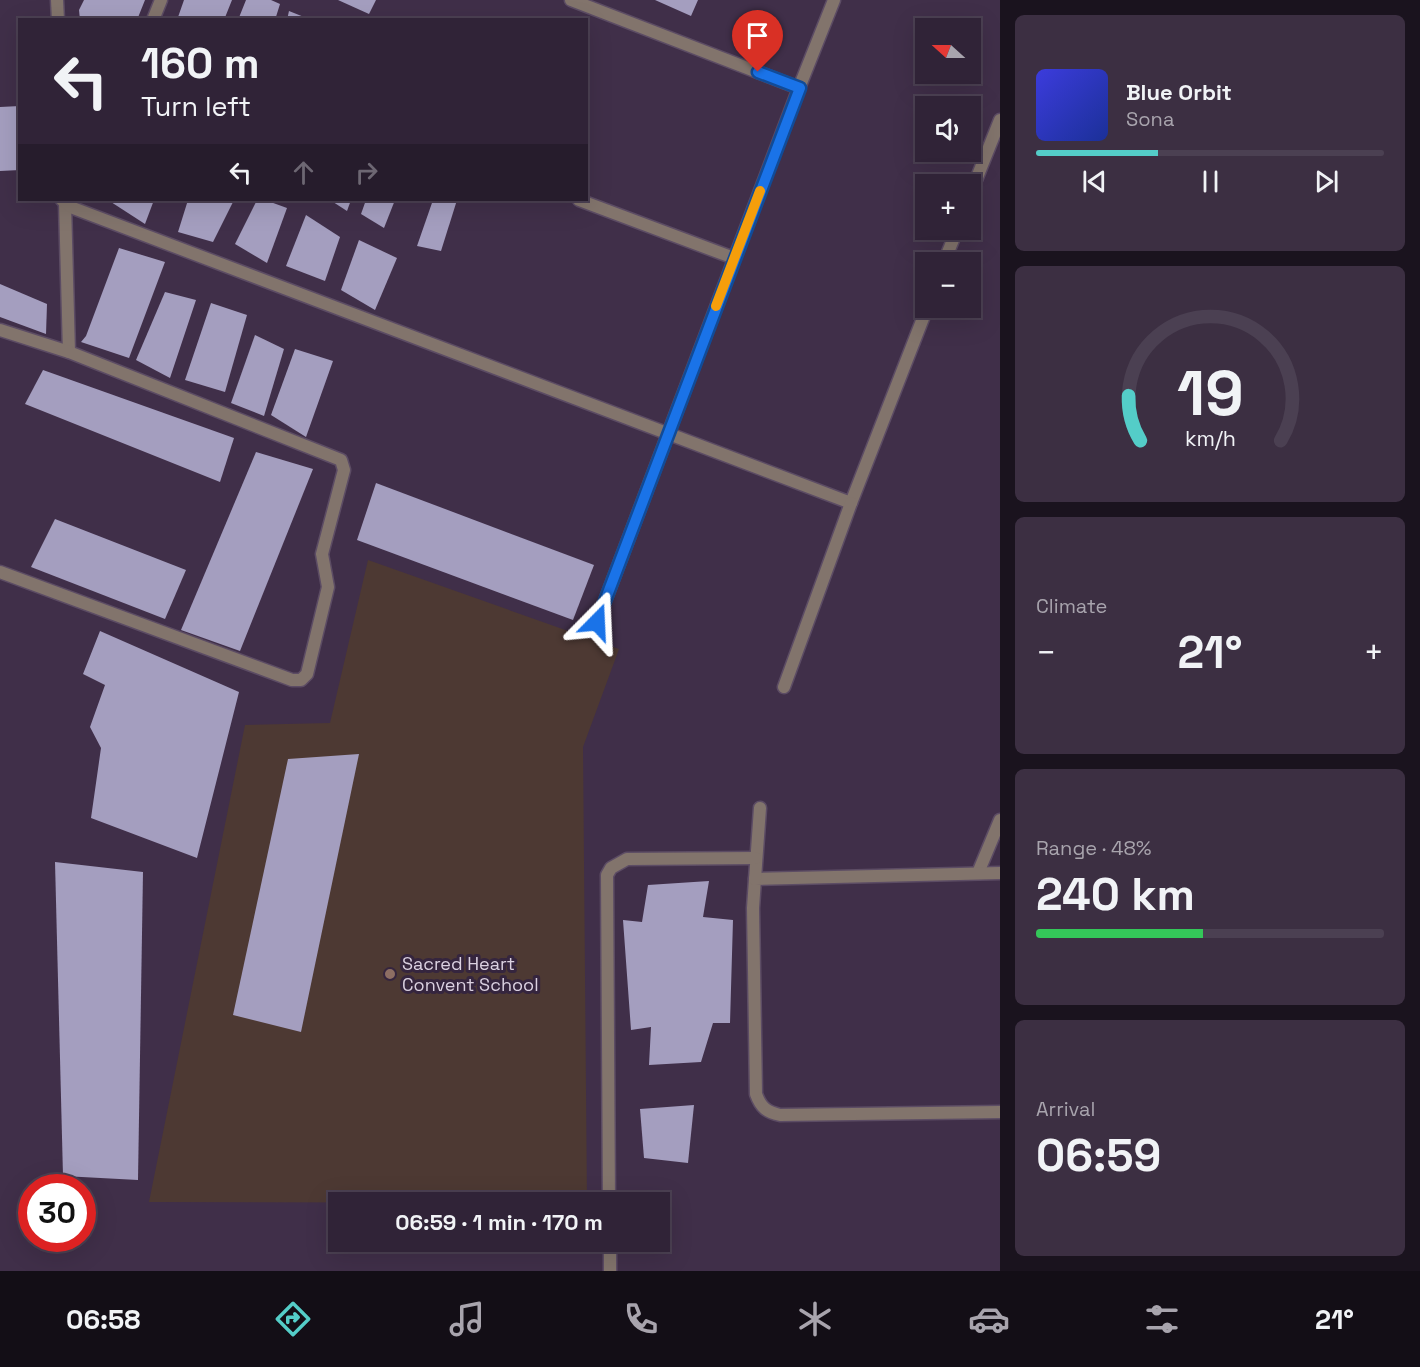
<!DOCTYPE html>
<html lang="en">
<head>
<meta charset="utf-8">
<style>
  body { margin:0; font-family:"Space Grotesk",sans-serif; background:#3c2f42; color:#f1f3f6; height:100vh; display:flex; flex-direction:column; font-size:22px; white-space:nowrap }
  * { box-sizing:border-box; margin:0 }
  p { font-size:20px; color:#a8a4ad }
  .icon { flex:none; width:33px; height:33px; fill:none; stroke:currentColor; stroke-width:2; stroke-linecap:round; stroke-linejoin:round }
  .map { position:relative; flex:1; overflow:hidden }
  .panel { display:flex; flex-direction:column; gap:15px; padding:15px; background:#1a131e; width:420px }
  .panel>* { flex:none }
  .hud { position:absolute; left:18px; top:18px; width:570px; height:183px; border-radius:0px; box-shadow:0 6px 24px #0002,0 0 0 2px #4b4052; background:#302337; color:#f1f3f6; overflow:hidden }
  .needle { width:39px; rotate:291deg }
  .fabs { position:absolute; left:915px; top:18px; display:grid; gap:12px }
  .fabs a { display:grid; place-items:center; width:66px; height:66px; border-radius:0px; background:#302337; box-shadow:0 6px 24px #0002,0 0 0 2px #4b4052; font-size:30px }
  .speed { position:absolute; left:18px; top:1174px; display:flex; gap:12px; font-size:30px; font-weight:700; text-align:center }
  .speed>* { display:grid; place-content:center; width:78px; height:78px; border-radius:50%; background:#302337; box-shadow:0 6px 24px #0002,0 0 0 2px #4b4052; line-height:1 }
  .speed .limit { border:9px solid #d22; background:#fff; color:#111 }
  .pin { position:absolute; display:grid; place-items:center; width:51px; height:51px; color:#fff; margin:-62px -26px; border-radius:50% 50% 50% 0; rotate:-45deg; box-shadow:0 0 6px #0007 }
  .pin .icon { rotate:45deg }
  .me { position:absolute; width:66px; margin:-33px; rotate:21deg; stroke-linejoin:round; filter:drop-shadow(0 0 4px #0008) }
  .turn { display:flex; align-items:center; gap:21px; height:126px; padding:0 24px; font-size:27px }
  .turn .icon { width:78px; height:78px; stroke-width:2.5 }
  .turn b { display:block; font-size:42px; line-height:51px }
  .lanes { display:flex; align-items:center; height:57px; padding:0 24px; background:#0003; justify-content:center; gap:30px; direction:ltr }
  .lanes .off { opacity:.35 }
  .big { font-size:45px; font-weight:700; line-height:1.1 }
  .panel .tile { flex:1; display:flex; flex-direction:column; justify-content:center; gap:9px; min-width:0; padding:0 21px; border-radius:9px; background:#3c2f42 }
  .panel .dial { align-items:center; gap:0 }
  .dial svg { height:156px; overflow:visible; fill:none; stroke:#4b4052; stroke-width:7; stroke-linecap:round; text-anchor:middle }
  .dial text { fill:#f1f3f6; stroke:none }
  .song { display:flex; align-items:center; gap:18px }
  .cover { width:72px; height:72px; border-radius:9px; background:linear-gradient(135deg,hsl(240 70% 55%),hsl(230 70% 35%)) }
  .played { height:6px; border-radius:3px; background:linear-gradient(90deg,#54cdc8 35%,#4b4052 35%) }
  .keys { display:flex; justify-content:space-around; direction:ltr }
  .heat { display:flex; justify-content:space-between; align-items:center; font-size:33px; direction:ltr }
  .charge { height:9px; border-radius:4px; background:linear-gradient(90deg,#34c759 48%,#4b4052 0) }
  .trip { position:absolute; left:328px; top:1192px; width:342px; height:60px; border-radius:0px; background:#302337; box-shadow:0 6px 24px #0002,0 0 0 2px #4b4052; font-weight:700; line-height:60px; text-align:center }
  .menu { display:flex; height:96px; justify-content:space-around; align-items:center; background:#130e16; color:#a8a4ad }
  .menu .icon { width:42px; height:42px }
  .menu .current { color:#54cdc8 }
  .menu b { font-size:27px; color:#f1f3f6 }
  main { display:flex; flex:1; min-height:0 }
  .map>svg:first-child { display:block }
</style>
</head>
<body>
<main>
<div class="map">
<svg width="1000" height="1271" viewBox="0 0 1000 1271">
  <rect width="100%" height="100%" fill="#402f49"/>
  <polygon fill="#4d3933" points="368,560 619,649 583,747 587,1203 149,1202 245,725 330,723"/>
  <g fill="#a49ebf">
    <polygon points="84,0 145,0 137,20 80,20 79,10"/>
    <polygon points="184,0 232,0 224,20 177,20"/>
    <polygon points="246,0 271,0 280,4 275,20 238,20"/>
    <polygon points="338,0 376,0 369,14"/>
    <polygon points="655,0 698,0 691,16"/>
    <polygon points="289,11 309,19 309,20 287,20"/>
    <polygon points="20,106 20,170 0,171 0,107"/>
    <polygon points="112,200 154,200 145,224 111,202"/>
    <polygon points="188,200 234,200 213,242 178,232"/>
    <polygon points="257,200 265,200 287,208 267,263 235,244"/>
    <polygon points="330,200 351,200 347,211"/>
    <polygon points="366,200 395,200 384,228 361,214"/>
    <polygon points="433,200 457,200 441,251 417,246"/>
    <polygon points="306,215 340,237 325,281 286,266"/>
    <polygon points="359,240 397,258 375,310 341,290"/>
    <polygon points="119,248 165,262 129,358 81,342 86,336"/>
    <polygon points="0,284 47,304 46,334 0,317"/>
    <polygon points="165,292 196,300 170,378 136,360"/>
    <polygon points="211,303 247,315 225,392 185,380"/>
    <polygon points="255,335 284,349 264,416 231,403"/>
    <polygon points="295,349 333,361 306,437 271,415"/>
    <polygon points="43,370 234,438 220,482 25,404"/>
    <polygon points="256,452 313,469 240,651 181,630"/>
    <polygon points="376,483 594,565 573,620 357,540"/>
    <polygon points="55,519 186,570 165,619 31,567"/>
    <polygon points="100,631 239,692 197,858 91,818 101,748 90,727 105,685 83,674"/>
    <polygon points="359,754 301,1032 233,1015 288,759"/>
    <polygon points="55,862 143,872 138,1180 63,1176"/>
    <polygon points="709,881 703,917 733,920 730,1023 713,1023 701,1062 649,1065 651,1027 631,1030 623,920 642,922 648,885"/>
    <polygon points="694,1105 688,1163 644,1158 640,1109"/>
  </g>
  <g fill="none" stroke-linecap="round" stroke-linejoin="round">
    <defs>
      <g id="lane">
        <polyline points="65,204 69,352"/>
        <polyline points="0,330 69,352 341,460 344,470 322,554 328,587 307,674 301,680 292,680 0,572"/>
      </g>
      <g id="street">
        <polyline points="57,0 58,20"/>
        <polyline points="571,0 799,88 597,622"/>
        <polyline points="153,20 161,0"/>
        <polyline points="799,88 834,0"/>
        <polyline points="970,195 1000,120"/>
        <polyline points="62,200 73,208 851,503 927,308"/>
        <polyline points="579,200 734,258"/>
        <polyline points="944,262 957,230"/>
        <polyline points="784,687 851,503"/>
        <polyline points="978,873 1000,820"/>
        <path d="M1000,873L755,879L753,908L756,1094C761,1108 767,1112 780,1115L1000,1112"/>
        <polyline points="755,879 760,808"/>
        <polyline points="609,1203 607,875 611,868 627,859 755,858"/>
        <polyline points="610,1242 610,1271"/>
      </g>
    </defs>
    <use href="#lane" stroke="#5c4c64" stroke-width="15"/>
    <use href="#street" stroke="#5c4c64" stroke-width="15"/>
    <use href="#lane" stroke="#82746c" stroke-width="12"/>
    <use href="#street" stroke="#82746c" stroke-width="12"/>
  </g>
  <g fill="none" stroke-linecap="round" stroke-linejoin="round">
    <defs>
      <polyline id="route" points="597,622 800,88 758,72"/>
    </defs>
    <use href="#route" stroke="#114b97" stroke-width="15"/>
    <use href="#route" stroke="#1a73e8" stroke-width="10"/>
    <polyline stroke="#f59e0b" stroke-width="10" points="716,306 760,191"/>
  </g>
  <circle fill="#8d6e63" stroke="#35253e" stroke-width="2" cx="390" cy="974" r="6"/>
  <g text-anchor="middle" stroke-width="6" stroke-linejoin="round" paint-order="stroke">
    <g font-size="18" fill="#dbd1e1" stroke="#35253e" text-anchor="start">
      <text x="402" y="970">Sacred Heart<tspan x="402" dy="21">Convent School</tspan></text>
    </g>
  </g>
</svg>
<div class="fabs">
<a><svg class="needle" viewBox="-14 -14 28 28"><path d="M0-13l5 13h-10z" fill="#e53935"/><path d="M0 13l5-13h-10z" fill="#a8a4ad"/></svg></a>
<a><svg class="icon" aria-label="sound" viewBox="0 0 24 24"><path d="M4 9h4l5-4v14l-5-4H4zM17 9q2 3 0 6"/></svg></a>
<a>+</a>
<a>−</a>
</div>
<div class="speed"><div class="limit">30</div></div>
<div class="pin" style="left:758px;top:72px;background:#d93025"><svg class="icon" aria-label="arrive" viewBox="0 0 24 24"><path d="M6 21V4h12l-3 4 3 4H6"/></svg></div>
<svg class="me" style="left:597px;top:622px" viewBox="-20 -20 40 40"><path d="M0-17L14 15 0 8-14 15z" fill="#1a73e8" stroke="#fff" stroke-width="4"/></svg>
<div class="trip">06:59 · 1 min · 170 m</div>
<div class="hud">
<div class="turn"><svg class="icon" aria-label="left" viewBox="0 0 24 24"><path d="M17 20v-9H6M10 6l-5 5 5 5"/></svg><div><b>160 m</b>Turn left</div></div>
<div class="lanes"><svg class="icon" aria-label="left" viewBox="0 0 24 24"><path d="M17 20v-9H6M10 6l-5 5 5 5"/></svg><svg class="icon off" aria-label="ahead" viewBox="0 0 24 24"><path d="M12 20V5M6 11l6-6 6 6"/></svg><svg class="icon off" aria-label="right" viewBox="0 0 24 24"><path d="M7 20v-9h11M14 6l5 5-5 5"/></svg></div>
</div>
</div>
<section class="panel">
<div class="tile">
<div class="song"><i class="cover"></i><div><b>Blue Orbit</b><p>Sona</p></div></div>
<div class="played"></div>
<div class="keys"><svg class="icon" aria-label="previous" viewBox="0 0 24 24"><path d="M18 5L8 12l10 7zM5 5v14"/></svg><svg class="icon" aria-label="pause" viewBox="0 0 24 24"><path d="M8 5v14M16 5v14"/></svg><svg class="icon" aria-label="next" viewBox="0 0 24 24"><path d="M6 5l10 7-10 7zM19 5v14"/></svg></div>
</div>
<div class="tile dial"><svg viewBox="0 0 100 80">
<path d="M14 69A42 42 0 1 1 86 69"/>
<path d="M14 69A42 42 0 0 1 8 46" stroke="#54cdc8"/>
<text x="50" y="56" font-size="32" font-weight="700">19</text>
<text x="50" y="72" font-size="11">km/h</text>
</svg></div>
<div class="tile"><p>Climate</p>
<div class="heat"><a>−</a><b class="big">21°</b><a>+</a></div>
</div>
<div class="tile"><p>Range · 48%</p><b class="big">240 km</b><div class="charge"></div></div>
<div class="tile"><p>Arrival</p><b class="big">06:59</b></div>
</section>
</main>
<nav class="menu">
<b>06:58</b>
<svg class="icon current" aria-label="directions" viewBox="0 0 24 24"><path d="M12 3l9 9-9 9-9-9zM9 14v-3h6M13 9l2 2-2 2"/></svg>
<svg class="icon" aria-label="music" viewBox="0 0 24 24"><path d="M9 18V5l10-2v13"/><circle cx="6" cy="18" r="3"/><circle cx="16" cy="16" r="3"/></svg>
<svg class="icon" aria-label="phone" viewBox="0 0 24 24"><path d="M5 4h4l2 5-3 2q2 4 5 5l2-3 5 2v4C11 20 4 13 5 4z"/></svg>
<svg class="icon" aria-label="climate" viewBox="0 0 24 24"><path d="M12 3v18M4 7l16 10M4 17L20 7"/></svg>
<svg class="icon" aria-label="car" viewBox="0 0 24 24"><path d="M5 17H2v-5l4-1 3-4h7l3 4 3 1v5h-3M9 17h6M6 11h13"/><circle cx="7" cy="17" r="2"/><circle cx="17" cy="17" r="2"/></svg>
<svg class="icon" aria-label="filters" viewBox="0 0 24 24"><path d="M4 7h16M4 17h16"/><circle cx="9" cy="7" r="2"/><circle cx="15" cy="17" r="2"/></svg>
<b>21°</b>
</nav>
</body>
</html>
